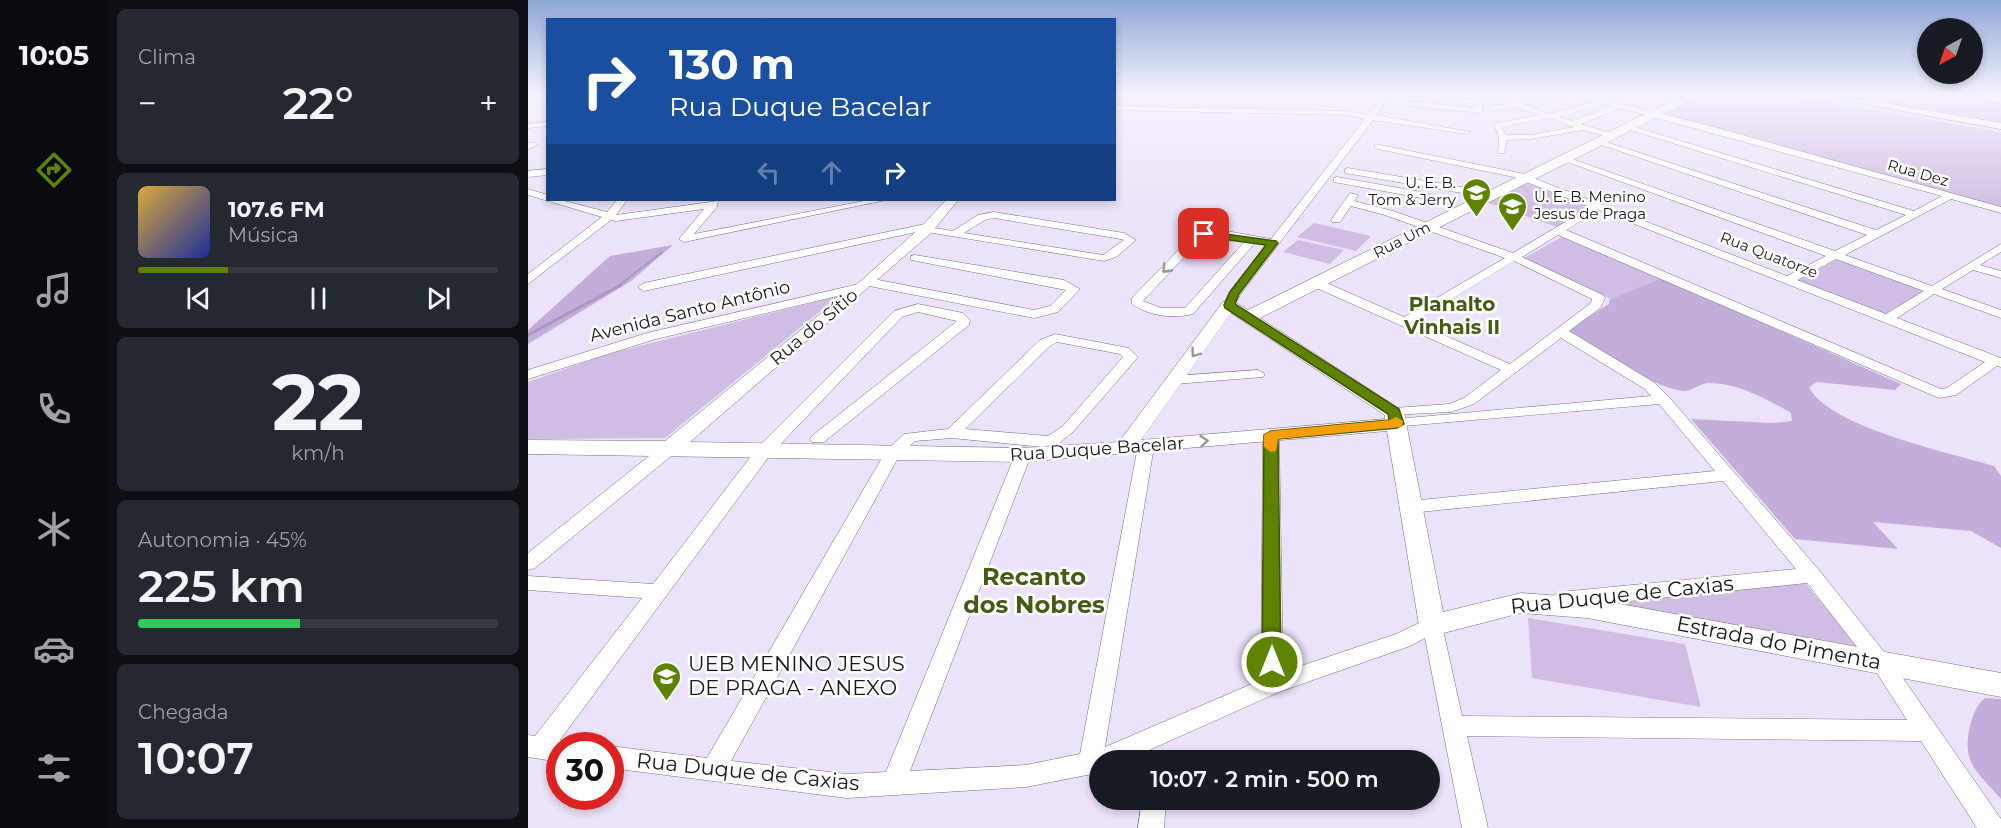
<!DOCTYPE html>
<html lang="pt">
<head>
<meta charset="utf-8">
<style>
  body { margin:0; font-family:Montserrat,sans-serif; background:#242831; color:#f1f3f6; height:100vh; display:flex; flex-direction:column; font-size:22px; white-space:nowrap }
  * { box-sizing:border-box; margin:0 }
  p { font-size:20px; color:#9ea1a6 }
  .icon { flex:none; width:33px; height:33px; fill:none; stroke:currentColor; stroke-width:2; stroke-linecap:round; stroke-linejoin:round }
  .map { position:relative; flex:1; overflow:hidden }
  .drawer { display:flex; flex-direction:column; gap:9px; padding:9px; background:#0d0f14; width:420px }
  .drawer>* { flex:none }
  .guide { position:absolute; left:18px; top:18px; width:570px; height:183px; border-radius:0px; box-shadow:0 3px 9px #0003; background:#1a4fa0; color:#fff; overflow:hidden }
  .needle { width:39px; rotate:220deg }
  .buttons { position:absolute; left:1389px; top:18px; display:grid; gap:12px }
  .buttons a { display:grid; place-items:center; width:66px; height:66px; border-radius:50%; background:#171b24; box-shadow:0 3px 9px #0003; font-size:30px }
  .speed { position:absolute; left:18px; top:732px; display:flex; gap:12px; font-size:30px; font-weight:700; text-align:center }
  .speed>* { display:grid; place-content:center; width:78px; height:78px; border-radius:50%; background:#171b24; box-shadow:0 3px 9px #0003; line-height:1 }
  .speed .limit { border:9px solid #d22; background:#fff; color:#111 }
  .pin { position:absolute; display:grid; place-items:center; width:51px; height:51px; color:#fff; margin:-26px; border-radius:12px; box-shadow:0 3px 9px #0006 }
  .me { position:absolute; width:66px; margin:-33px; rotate:0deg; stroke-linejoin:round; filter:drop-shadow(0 0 4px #0008) }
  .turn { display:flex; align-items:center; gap:21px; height:126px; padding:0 24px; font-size:27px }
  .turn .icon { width:78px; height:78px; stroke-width:2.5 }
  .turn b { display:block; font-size:42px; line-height:51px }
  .lanes { display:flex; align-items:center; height:57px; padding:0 24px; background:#0003; justify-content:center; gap:30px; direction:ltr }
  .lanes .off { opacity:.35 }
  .big { font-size:45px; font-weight:600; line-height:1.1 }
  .drawer .widget { flex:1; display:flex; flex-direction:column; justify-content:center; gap:9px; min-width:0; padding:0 21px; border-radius:9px; background:#242831 }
  .drawer .dial { align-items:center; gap:0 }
  .dial b { font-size:78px; line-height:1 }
  .song { display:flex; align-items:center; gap:18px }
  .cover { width:72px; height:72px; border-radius:9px; background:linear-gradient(135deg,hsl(40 70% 55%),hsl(230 70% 35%)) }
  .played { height:6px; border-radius:3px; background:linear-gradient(90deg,#5f8300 25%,#363941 25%) }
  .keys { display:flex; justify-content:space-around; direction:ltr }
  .heat { display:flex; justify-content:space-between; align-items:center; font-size:33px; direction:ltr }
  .charge { height:9px; border-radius:4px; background:linear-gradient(90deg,#34c759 45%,#363941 0) }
  .trip { position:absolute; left:561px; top:750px; width:351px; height:60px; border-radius:30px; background:#171b24; box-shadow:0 3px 9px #0003; font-weight:600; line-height:60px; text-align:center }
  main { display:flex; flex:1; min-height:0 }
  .dock { display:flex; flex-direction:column; width:108px; justify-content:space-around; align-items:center; background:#090b0e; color:#9ea1a6 }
  .dock .icon { width:42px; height:42px }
  .dock .active { color:#5f8300 }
  .dock b { font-size:27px; color:#f1f3f6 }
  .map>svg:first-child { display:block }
</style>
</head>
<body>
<main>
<nav class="dock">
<b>10:05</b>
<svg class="icon active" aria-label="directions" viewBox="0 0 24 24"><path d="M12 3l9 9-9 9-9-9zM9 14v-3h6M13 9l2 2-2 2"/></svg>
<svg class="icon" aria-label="music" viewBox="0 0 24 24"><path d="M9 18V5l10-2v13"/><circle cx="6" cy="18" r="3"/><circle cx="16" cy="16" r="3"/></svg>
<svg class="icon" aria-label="phone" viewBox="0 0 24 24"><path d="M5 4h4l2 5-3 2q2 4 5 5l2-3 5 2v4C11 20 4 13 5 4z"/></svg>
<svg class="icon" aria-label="climate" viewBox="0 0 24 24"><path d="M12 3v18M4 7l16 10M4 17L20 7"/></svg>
<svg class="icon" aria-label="car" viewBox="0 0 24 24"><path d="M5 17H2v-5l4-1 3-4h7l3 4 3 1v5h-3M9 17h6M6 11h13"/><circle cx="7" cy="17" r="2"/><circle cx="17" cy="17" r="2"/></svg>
<svg class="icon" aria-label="filters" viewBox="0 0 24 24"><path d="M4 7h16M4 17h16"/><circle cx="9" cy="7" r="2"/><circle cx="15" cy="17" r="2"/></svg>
</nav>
<section class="drawer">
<div class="widget"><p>Clima</p>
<div class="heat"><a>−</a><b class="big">22°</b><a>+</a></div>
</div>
<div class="widget">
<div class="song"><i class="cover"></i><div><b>107.6 FM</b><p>Música</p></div></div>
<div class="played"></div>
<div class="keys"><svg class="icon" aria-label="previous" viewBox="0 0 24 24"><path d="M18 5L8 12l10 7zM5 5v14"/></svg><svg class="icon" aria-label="pause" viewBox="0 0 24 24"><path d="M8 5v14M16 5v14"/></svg><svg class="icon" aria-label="next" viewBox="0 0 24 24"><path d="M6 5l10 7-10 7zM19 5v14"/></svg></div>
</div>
<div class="widget dial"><b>22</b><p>km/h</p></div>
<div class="widget"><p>Autonomia · 45%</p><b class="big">225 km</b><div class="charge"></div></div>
<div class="widget"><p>Chegada</p><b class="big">10:07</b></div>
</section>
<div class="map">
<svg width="1473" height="828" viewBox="0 0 1473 828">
  <rect width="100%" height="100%" fill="#ece2f9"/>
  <g fill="#cfbde4">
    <polygon points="1175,95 1263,95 1473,132 1473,207 1132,113"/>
    <polygon points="1389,95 1450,95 1473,102 1473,123 1351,103"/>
    <polygon points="999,181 1063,206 1029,227 958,202"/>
    <polygon points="786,223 843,236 828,251 769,237"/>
    <polygon points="1034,237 1133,278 1083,299 996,258"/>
    <polygon points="770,240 816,250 802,264 755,252"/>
    <polygon points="1308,256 1405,290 1359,319 1260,280"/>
    <polygon points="311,296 137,438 0,439 0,382 80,354"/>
    <polygon points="1276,582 1336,653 1083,602"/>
    <polygon points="1000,618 1157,644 1173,707 1004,678"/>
  </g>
  <g fill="#c2aed9">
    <polygon points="145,245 103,281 0,344 0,330 82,256"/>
    <path d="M1133,278L1373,384L1367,390L1289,382L1281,387C1300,427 1423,453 1466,466L1473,476V548L1443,531L1345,522L1370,549L1267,539L1163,419L1244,423L1264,421L1263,413C1239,399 1209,383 1181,383C1172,383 1163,392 1155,391C1117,385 1073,350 1040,330L1081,304V300Z"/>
    <path d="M1457,698L1473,699V799C1450,772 1433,764 1442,726C1446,713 1447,707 1457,698Z"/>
  </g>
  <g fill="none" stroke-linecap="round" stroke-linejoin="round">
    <polyline stroke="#ab97c1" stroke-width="2" points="89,287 134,252"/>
    <polyline stroke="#ab97c1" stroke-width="3" points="0,335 93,285"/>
    <defs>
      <g id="minor">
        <polygon points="20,95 20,98 0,103 0,99"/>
        <path d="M856,95L944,99L952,100L955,111L951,113L857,103L848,115L943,132L939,134L845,120L712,295L705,308H697L695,305L702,291L738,245L727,243L665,314C645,319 621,316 604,304V298L666,234L698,231L743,239L837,119L820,115L586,110V106L820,111L840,115ZM860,99L944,103L947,108ZM688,237L717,241L657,308H633L615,301L673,239Z"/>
        <path d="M1030,95H1058L1175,124L1473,207V213L1423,199L1317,255L1404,286L1473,244V252L1452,265L1473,271V278L1445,270L1414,289L1473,310V318L1406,294L1369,318L1473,358V367L1469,366L1428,395L1411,398L1030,235L994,257L1075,295L1077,298L1072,308L1041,331L1127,383L1140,396L1291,570L1361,658L1473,819V828H1449L1393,741L939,736L960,828H934L897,638L882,646L751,692L599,760H572V772L562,776L559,775L498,787L319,798L82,768V746L179,758L358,451L376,434L420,429L512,340L527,334L601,348L610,357L545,432L531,443L515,447L424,438L387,441L370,458L203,761L319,774L358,772L487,455L495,450L503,455L382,771L498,765L552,754L610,446L618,441L626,446L577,747L733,680L735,435L743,430L751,435L755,672L868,634L904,617L911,619L914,625L934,716L1379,720L1347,670L1279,583L1033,608L1026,605L1023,600L1026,595L1033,592L1268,569L1195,481L882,513L876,511L873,507L876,503L882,501L1187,471L1131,404L864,427L861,424L869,419L1123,396L1117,389L1033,338L946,404L923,412L861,415L859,412L861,409L866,408L921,404L936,398L973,370L784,286V280H792L876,317L977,258L857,215L823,206L812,222H804L803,220L822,193L830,195L826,201L865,211L985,253L1062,207L986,177L850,149L847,148V144L992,173L1259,276L1298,256L1031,159L1038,157L1307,251L1339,235L1065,142L1072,140L1348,230L1378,215L1096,128L1103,126L1386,211L1414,196L1092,108L1053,124L1085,134V138L1055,130L1003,139L979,140L976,153H970L971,138L966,124L1011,115L987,107L961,111V107L978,104L966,101V97L987,103ZM1045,97L1066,102L1022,114L996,105ZM1075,104L1084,106L1045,121L1031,117ZM1021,118L1046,127L1003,135H978L973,127ZM1071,210L1457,362L1419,388L1413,389L1038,230ZM1308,259L1396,291L1358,314L1269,280ZM986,261L1064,299L1063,303L982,364L886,322ZM529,342L592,354L595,357L535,426L520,436L437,429L522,346Z"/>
        <polygon points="1367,95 1382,95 1339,105 1335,103"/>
        <polygon points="1447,95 1458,95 1473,100 1473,104"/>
        <polygon points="20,122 20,126 0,128 0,124"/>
        <polygon points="0,143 6,142 10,145 0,149"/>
        <polygon points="820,168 963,192 968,195 963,198 817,173 817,169"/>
        <polygon points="20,169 20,175 0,177 0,171"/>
        <polygon points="809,177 899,193 904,196 899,199 806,182 806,178"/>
        <polygon points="0,189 20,195 20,200 33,200 79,212 89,200 99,200 88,215 190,201 189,207 166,234 341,200 358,200 156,242 151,239 176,209 88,221 83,220 0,284 0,274 74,217 0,195"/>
        <path d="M466,212L596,233L608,240L588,257L576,261L393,231L116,291L110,287L116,283L402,223L406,224V228L425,231L450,215ZM466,218L593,239L596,240L575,255L436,233L457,220Z"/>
        <polygon points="387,255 536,280 552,289 530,312 506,318 341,286 339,289 128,339 0,379 0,370 119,333 335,283 340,278 506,310 522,306 538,290 383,260 383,256"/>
        <polygon points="390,304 435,313 442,320 441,325 296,442 284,442 282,439 284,436 429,321 390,312 374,317 242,455 32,740 41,746 32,746 32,762 0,757 0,735 7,736 114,598 0,590 0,576 125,584 230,447 366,311"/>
        <polygon points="730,370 737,374 735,377 647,384 640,380 647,376"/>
        <polygon points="142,443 150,448 148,452 7,568 0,570 0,553 136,444"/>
        <polygon points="614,800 638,800 636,828 610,828"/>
      </g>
      <g id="major">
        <path d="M1159,95H1173L732,318L876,412L915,612L993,593L1059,598L1473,673V697L1059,618L993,613L904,636L895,633L891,625L859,431L495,462L0,454V440L137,441L335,279L393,227L418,200H430L403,233L162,442L495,448L591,442L695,302H707L720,310L1125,110ZM703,313L857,415V419L613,440Z"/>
        <polygon points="1287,95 1310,95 1473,123 1473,129"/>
      </g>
    </defs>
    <use href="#minor" stroke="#776d82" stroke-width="1"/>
    <use href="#major" stroke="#776d82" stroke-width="1"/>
    <use href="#minor" fill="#fff" fill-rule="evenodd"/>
    <use href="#major" fill="#fff" fill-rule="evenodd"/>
  </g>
  <defs><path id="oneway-chevron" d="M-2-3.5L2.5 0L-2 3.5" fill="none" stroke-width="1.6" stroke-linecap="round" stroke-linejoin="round" transform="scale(1.5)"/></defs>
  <g stroke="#98969a">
    <use href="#oneway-chevron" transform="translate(638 269) rotate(134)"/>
    <use href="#oneway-chevron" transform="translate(667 353) rotate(126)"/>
    <use href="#oneway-chevron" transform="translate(676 441) rotate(-5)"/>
  </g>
  <linearGradient id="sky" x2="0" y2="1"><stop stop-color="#8fa8d8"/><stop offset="0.45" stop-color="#f6f2fc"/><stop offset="1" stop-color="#f6f2fc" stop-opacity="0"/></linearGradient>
  <rect width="1473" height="211" fill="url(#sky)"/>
  <polygon fill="#5f8300" stroke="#3e5500" stroke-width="1.5" points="676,231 748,241 750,243 711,294 707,304 871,409 876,424 869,428 750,439 753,662 751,668 744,670 737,668 734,662 736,435 743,431 861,420 860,414 697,308 696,305 702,292 738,245 672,236 671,234"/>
  <polygon fill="#f59e0b" points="868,417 875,421 874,427 750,439 748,451 743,452 736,447 736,435 743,431 862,420"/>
  <defs>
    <symbol id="school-pin" viewBox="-11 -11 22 30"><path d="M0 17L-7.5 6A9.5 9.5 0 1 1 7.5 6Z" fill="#5f8300" stroke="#fff"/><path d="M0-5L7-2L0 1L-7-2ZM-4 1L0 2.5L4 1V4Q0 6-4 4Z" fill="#fff"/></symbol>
  </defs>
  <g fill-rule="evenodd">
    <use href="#school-pin" x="932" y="176" width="33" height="45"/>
    <use href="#school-pin" x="968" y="190" width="33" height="45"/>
    <use href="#school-pin" x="122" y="660" width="33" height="45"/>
  </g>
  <g text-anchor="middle" stroke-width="5" stroke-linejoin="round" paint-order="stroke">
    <g font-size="15" fill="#19161e" stroke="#fff">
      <text transform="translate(1390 173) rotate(16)" y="5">Rua Dez</text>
      <text transform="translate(874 240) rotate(-27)" y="5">Rua Um</text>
      <text transform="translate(1241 255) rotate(21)" y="5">Rua Quatorze</text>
    </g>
    <g font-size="15" fill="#19161e" stroke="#fff" text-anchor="end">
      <text x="928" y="188">U. E. B.<tspan x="928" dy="17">Tom &amp; Jerry</tspan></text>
      <text x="1006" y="202" text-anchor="start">U. E. B. Menino<tspan x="1006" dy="17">Jesus de Praga</tspan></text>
    </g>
    <g font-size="18" fill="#19161e" stroke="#fff">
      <text transform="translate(162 311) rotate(-14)" y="6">Avenida Santo Antônio</text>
      <text transform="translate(286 327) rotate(-40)" y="6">Rua do Sítio</text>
      <text transform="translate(569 449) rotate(-4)" y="6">Rua Duque Bacelar</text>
    </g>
    <g font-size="20" font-weight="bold" fill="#445b13" stroke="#fff">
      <text x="924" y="311">Planalto<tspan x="924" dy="23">Vinhais II</tspan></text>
    </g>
    <g font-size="21" fill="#19161e" stroke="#fff">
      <text transform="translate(1094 595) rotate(-6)" y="7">Rua Duque de Caxias</text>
      <text transform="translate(1251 643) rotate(11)" y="7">Estrada do Pimenta</text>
      <text transform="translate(220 772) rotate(6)" y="7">Rua Duque de Caxias</text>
    </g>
    <g font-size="21" fill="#19161e" stroke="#fff" text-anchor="start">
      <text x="160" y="671">UEB MENINO JESUS<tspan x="160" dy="24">DE PRAGA - ANEXO</tspan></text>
    </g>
    <g font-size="24" font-weight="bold" fill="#445b13" stroke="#fff">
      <text x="506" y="585">Recanto<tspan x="506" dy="28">dos Nobres</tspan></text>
    </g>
  </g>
</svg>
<div class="buttons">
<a><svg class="needle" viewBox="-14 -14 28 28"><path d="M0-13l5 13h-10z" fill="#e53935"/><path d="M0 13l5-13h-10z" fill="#9ea1a6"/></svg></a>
</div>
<div class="speed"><div class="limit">30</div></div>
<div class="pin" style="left:676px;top:234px;background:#d93025"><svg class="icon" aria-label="arrive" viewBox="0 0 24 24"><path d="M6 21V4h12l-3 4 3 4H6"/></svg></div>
<svg class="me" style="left:744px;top:662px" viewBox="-20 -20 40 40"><circle r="17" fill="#5f8300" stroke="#fff" stroke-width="3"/><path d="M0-11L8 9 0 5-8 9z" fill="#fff"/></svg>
<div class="trip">10:07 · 2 min · 500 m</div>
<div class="guide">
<div class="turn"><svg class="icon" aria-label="right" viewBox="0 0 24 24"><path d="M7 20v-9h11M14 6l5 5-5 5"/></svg><div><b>130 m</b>Rua Duque Bacelar</div></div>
<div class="lanes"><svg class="icon off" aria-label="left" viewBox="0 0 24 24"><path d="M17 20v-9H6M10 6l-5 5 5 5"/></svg><svg class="icon off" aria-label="ahead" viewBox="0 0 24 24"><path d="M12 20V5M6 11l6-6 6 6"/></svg><svg class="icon" aria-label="right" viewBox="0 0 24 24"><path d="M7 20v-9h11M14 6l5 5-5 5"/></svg></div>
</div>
</div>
</main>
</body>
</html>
